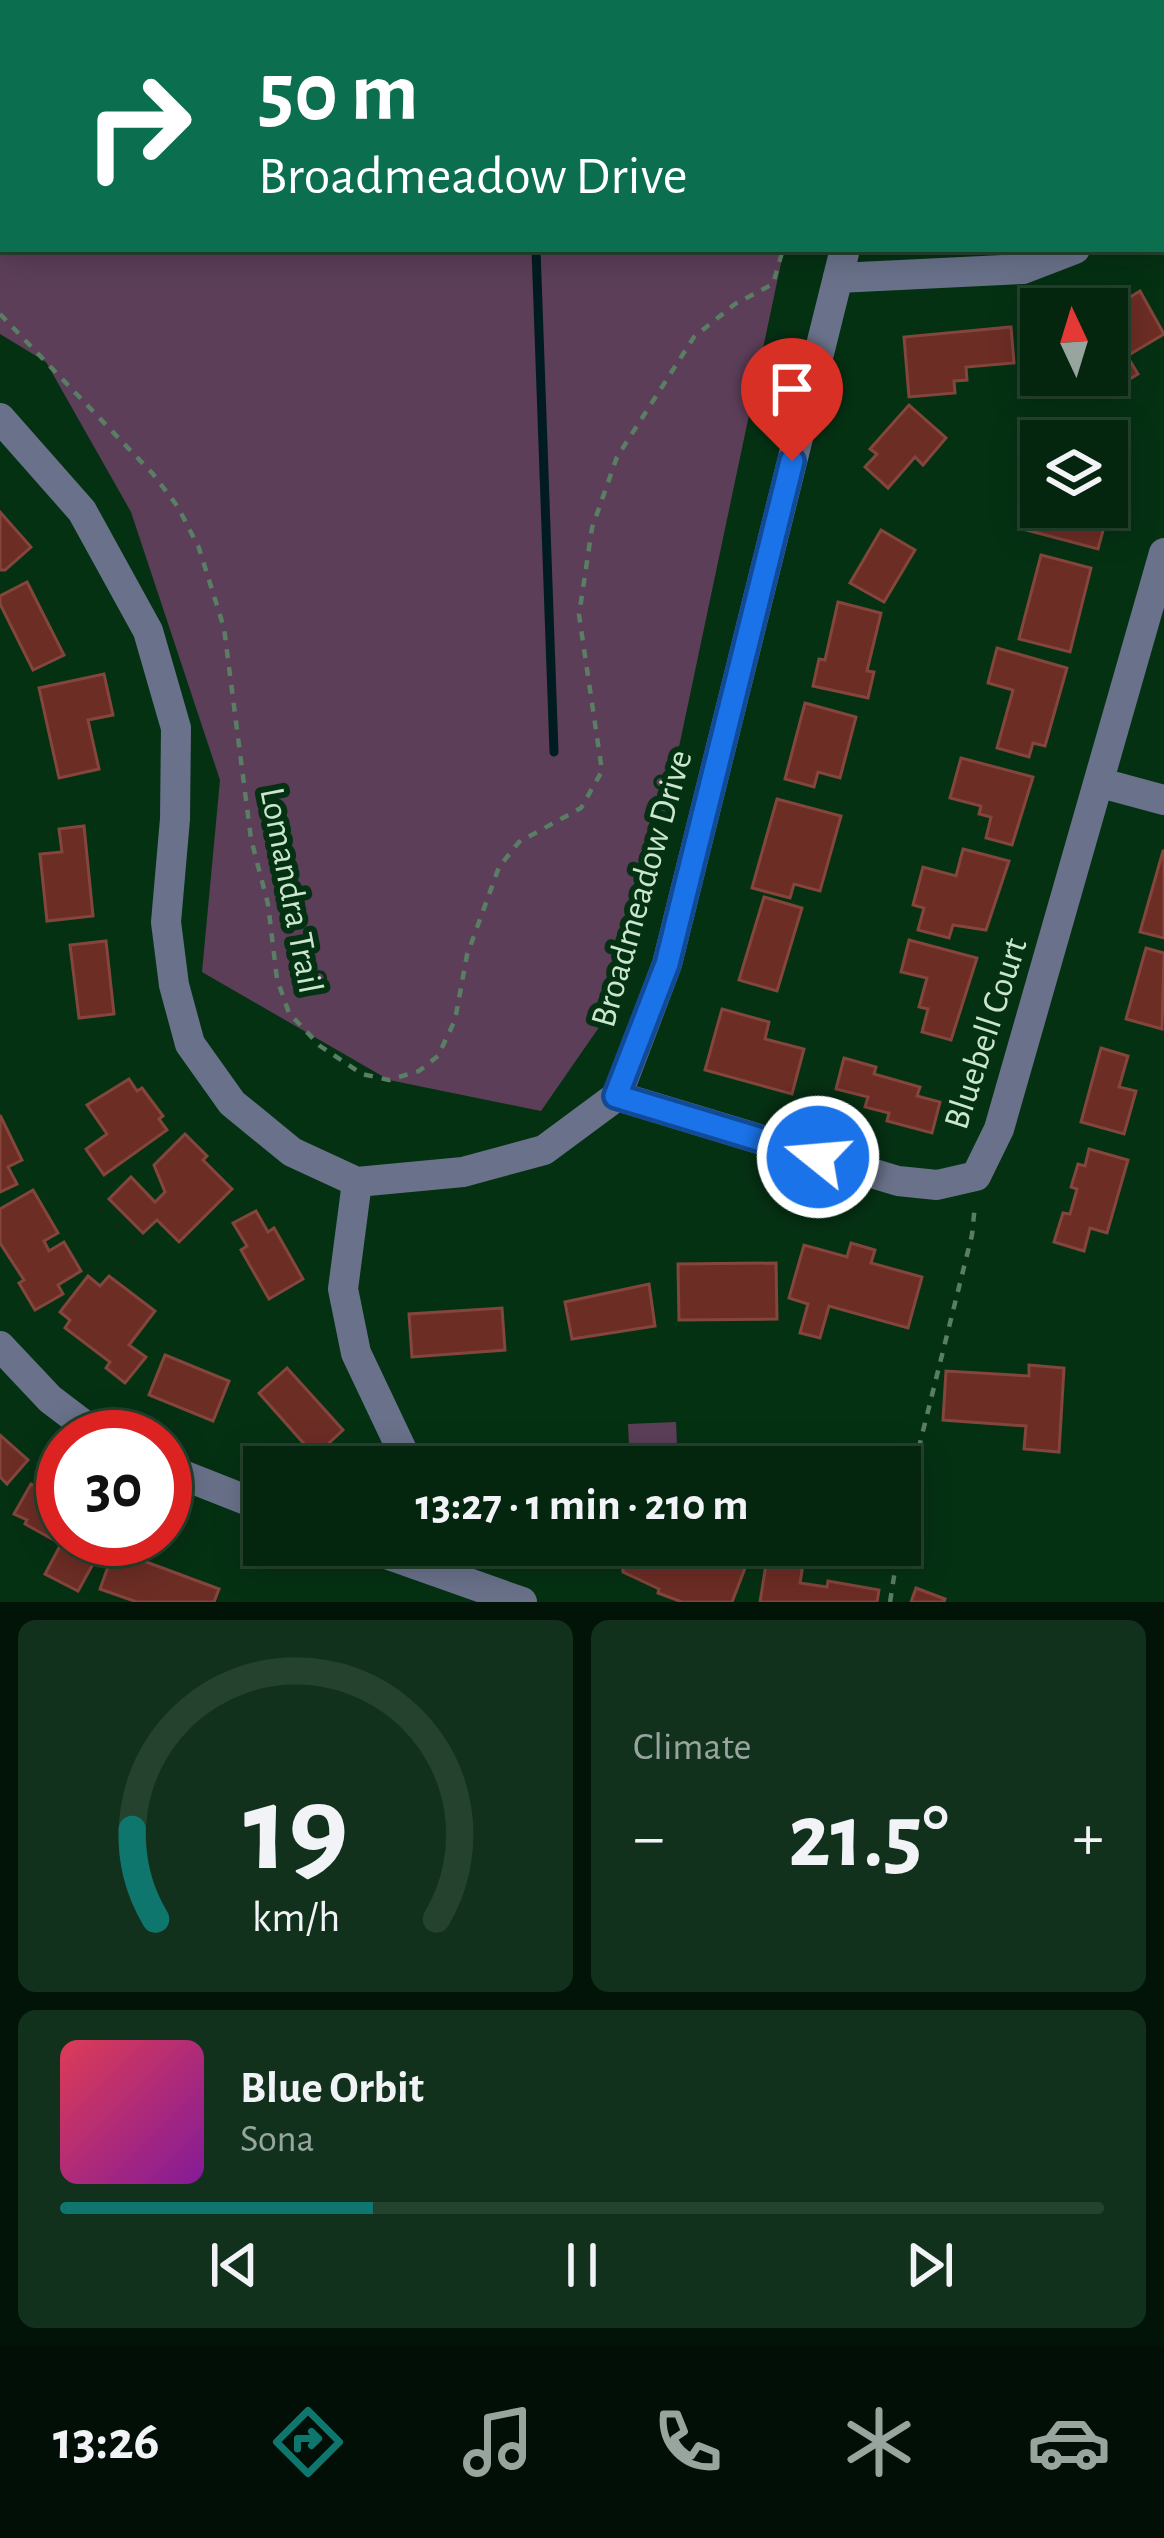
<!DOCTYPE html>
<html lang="en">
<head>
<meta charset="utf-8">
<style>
  body { margin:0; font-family:"Alegreya Sans",sans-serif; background:#12311c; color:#f1f3f6; height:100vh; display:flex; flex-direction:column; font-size:45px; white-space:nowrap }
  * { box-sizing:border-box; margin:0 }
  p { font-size:39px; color:#97a59e }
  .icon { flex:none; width:66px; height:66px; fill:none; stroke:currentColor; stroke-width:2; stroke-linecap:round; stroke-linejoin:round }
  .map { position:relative; height:1602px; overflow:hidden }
  .sheet { display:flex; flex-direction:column; gap:18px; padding:18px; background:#021408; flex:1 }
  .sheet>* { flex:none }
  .hud { position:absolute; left:0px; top:0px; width:1164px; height:252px; box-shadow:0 6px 30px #0003,0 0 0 3px #25422e; background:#0b6e4f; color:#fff; overflow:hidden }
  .needle { width:78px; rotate:356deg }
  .tools { position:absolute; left:1020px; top:288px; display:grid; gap:24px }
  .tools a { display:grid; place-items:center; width:108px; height:108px; border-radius:0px; background:#04250e; box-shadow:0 6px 30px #0003,0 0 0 3px #25422e; font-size:60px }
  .speed { position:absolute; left:36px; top:1410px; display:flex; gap:24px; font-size:60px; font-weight:700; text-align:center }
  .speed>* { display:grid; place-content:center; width:156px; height:156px; border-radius:50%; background:#04250e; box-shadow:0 6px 30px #0003,0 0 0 3px #25422e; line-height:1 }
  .speed .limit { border:18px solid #d22; background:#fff; color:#111 }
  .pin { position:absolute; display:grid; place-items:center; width:102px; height:102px; color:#fff; margin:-123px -51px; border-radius:50% 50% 50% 0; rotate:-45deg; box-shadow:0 0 12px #0007 }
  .pin .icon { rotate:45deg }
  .me { position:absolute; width:132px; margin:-66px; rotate:287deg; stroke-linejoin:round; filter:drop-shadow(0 0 9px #0008) }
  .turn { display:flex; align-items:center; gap:42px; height:252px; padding:0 60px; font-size:54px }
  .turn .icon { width:156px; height:156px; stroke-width:2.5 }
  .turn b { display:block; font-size:84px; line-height:102px }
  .big { font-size:90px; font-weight:600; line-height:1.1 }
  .sheet .widget { flex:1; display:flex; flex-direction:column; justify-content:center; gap:18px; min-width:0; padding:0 42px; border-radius:18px; background:#12311c }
  .sheet .dial { align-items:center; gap:0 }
  .dial svg { height:312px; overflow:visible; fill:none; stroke:#25422e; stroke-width:7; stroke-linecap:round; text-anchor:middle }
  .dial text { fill:#f1f3f6; stroke:none }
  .song { display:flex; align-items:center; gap:36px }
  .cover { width:144px; height:144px; border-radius:18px; background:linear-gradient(135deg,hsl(350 70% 55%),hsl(290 70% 35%)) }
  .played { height:12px; border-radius:6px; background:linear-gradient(90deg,#0f766e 30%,#25422e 30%) }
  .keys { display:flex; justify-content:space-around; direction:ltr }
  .heat { display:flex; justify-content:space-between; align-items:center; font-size:66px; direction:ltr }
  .sheet .tiles { flex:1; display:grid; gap:18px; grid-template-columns:1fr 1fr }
  .widget:last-child { grid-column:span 2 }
  .trip { position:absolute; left:243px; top:1446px; width:678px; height:120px; border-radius:0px; background:#04250e; box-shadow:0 6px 30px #0003,0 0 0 3px #25422e; font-weight:600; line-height:120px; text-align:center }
  .tabs { display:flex; height:192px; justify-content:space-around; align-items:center; background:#020f06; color:#97a59e }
  .tabs .icon { width:84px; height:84px }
  .tabs .selected { color:#0f766e }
  .tabs b { font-size:54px; color:#f1f3f6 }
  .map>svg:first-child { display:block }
</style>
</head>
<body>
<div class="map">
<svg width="1164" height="1602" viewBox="0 0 1164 1602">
  <rect width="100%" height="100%" fill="#053113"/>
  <g fill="#5c3e59">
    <polygon points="0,0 886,0 3,3 3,249 784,249 629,984 541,1111 389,1080 202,972 220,780 131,512 46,362 0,334"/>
    <polygon points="676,1422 678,1467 630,1467 628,1424"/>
  </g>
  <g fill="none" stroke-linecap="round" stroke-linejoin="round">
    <g stroke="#001c21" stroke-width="9">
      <polyline points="528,0 528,3"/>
      <polyline points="536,249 554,752"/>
    </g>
  </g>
  <g fill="#6c2d25" stroke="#84453c" stroke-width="3">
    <polygon points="1140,291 1164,334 1127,356 1138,374 1107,393 1097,375 1107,375 1107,311"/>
    <polygon points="1011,327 1014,363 966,367 967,380 954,381 955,393 909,397 904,337"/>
    <polygon points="909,405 946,438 923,465 915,457 888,488 865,467 877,454 870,449"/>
    <polygon points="1107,464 1120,468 1098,549 1026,530 1034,503 1057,510 1107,507"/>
    <polygon points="0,512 31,547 5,570 0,570"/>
    <polygon points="881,530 915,550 884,602 850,583"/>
    <polygon points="1041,555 1091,568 1070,652 1019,639"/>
    <polygon points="27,582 64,655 33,670 0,604 0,596"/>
    <polygon points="838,602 881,613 867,671 874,672 868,698 813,686 819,659 825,660"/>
    <polygon points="997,648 1067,668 1045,746 1033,743 1029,757 997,748 1013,690 988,683"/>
    <polygon points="104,674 113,715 88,720 99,769 59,778 39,688"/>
    <polygon points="805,703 856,717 840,778 818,772 814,787 785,779"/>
    <polygon points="961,758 1033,777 1012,845 986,838 991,817 979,814 981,806 950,798"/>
    <polygon points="777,799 841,816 820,891 794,884 790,898 752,888"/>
    <polygon points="84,826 93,916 47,921 40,854 62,852 59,829"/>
    <polygon points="963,849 1009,861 986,930 953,925 949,938 918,930 924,908 913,905 923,867 956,876"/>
    <polygon points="1163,851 1164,851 1164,938 1140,932"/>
    <polygon points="764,897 802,908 777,991 739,980"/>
    <polygon points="909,940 977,958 951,1040 922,1032 928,1009 919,1007 927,978 901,972"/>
    <polygon points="106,941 114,1014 79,1018 70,945"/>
    <polygon points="1146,948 1164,953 1162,1029 1126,1019"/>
    <polygon points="722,1009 769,1022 765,1039 804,1049 792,1094 705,1070"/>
    <polygon points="1101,1048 1128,1056 1119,1087 1136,1091 1124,1134 1081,1122"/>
    <polygon points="844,1058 876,1067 874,1074 920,1087 917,1096 940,1102 932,1133 887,1121 889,1113 865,1107 868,1097 836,1089"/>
    <polygon points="129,1079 137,1091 142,1088 163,1116 159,1119 167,1130 104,1175 86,1149 107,1134 87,1105"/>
    <polygon points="0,1115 22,1160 8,1167 17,1184 0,1192"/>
    <polygon points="185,1134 207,1156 203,1160 232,1189 179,1242 157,1220 143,1233 109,1199 131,1177 155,1202 165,1192 154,1165"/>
    <polygon points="1089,1149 1128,1160 1107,1233 1090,1228 1084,1251 1054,1242 1063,1213 1070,1214 1077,1189 1071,1187 1078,1164 1085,1166"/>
    <polygon points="33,1190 58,1233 44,1241 49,1251 64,1242 81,1271 58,1285 63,1294 35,1310 19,1283 24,1280 0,1243 0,1209"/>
    <polygon points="256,1211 268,1232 274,1228 303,1279 269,1299 241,1250 247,1246 233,1223"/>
    <polygon points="851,1243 875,1250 871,1263 922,1277 908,1328 829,1306 820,1338 800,1333 808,1304 789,1298 804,1245 847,1257"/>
    <polygon points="776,1263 777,1319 679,1320 678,1264"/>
    <polygon points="88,1276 100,1286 109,1276 155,1311 129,1345 146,1357 125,1383 106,1368 110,1362 65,1328 70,1320 60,1312"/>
    <polygon points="649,1284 655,1326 572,1339 565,1302"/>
    <polygon points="502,1308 505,1350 412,1357 409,1314"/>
    <polygon points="165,1355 229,1381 213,1421 149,1395"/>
    <polygon points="1029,1365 1064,1368 1059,1452 1024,1449 1026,1426 943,1420 946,1371 1029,1376"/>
    <polygon points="287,1368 343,1430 315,1456 259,1393"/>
    <polygon points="0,1435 28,1460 7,1484 0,1477"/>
    <polygon points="47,1480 63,1489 63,1539 107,1539 78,1591 45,1574 61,1544 25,1524 27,1520 14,1514 31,1484 42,1490"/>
    <polygon points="622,1545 656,1545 699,1562 705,1545 754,1545 732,1602 682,1602 658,1593 659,1589 623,1572"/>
    <polygon points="114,1550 219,1589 214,1602 137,1602 100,1589"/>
    <polygon points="767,1558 803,1564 800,1583 827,1587 828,1581 879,1590 877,1602 760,1602"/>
    <polygon points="916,1588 945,1599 944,1602 911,1602"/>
  </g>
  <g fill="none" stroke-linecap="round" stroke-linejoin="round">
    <g stroke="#597e63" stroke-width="4.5" stroke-dasharray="9 9" stroke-linecap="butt">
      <polyline points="853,3 854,0"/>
      <polyline points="0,314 153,474 178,507 199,548 224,628 251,839 268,904 277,979 289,1013 320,1046 362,1074 389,1080 419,1071 438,1056 455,1020 467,955 499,867 519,842 581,808 602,771 579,615 592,528 617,457 694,337 735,304 773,284 783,249"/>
      <polyline points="900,1537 907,1495 972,1235 975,1204"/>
      <polyline points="890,1602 899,1545"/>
    </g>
    <g stroke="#6a728b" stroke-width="30">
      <polyline points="911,3 913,0"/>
      <polyline points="1161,203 1164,201"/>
      <polyline points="838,278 1023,269 1075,249"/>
      <polyline points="0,418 82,511 148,631 176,728 175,819 166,922 174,985 190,1044 232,1103 292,1152 357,1182 463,1172 544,1150 617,1096 667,964 845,249"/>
      <polyline points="1101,783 1164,800"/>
      <polyline points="617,1096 898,1181 937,1185 976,1176 999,1129 1164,553"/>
      <polyline points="357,1182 343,1289 356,1353 410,1467"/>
      <polyline points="0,1346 50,1399 100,1437"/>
      <polyline points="165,1468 264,1507"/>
      <polyline points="361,1545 522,1602"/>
      <polyline points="446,1545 462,1580"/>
    </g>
  </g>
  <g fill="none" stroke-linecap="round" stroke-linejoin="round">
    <defs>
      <polyline id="route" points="792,461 667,964 616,1096 818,1157"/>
    </defs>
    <use href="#route" stroke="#114b97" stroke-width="30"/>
    <use href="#route" stroke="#1a73e8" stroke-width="21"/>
  </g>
  <g text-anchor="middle" stroke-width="12" stroke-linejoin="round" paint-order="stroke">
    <g font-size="36" fill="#cae6ce" stroke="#053113">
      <text transform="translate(640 888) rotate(-74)" y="13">Broadmeadow Drive</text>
      <text transform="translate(293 890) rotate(79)" y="13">Lomandra Trail</text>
      <text transform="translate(984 1033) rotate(-72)" y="13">Bluebell Court</text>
    </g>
  </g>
</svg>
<div class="tools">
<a><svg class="needle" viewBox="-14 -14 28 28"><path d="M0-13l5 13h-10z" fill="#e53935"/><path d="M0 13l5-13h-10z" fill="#97a59e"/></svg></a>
<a><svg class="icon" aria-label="layers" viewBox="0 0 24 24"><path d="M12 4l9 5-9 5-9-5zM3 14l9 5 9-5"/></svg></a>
</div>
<div class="speed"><div class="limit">30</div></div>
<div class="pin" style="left:792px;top:461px;background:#d93025"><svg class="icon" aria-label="arrive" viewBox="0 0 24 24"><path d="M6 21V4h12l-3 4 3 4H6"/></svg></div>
<svg class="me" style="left:818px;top:1157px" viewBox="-20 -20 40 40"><circle r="17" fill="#1a73e8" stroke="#fff" stroke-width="3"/><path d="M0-11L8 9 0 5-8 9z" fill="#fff"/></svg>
<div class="trip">13:27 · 1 min · 210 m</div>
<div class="hud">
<div class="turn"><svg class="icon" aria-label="right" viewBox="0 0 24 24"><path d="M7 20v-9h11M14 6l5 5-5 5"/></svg><div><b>50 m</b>Broadmeadow Drive</div></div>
</div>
</div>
<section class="sheet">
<div class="tiles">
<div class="widget dial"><svg viewBox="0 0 100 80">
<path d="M14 69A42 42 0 1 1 86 69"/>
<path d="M14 69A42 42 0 0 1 8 46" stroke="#0f766e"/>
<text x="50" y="56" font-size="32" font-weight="700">19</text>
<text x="50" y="72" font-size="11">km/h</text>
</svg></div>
<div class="widget"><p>Climate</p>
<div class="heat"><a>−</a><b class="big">21.5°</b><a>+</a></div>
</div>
<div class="widget">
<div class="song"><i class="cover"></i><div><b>Blue Orbit</b><p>Sona</p></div></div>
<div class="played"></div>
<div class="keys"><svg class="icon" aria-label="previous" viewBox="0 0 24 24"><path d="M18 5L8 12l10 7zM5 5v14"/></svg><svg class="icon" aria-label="pause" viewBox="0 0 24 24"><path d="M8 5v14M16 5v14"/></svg><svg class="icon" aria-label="next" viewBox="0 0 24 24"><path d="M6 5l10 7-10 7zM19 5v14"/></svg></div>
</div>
</div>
</section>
<nav class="tabs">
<b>13:26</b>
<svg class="icon selected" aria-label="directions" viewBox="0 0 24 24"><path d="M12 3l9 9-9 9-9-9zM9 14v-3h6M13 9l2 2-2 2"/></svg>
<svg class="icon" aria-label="music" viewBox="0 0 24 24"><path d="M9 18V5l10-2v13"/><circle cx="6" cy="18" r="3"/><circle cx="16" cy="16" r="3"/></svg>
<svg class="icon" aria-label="phone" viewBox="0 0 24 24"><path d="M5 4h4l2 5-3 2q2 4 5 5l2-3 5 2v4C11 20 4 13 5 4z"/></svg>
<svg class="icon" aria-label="climate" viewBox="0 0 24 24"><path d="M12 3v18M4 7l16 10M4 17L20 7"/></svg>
<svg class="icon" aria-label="car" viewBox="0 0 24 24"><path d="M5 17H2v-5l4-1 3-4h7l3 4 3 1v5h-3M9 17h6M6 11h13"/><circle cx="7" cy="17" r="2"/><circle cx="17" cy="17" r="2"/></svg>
</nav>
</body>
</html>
